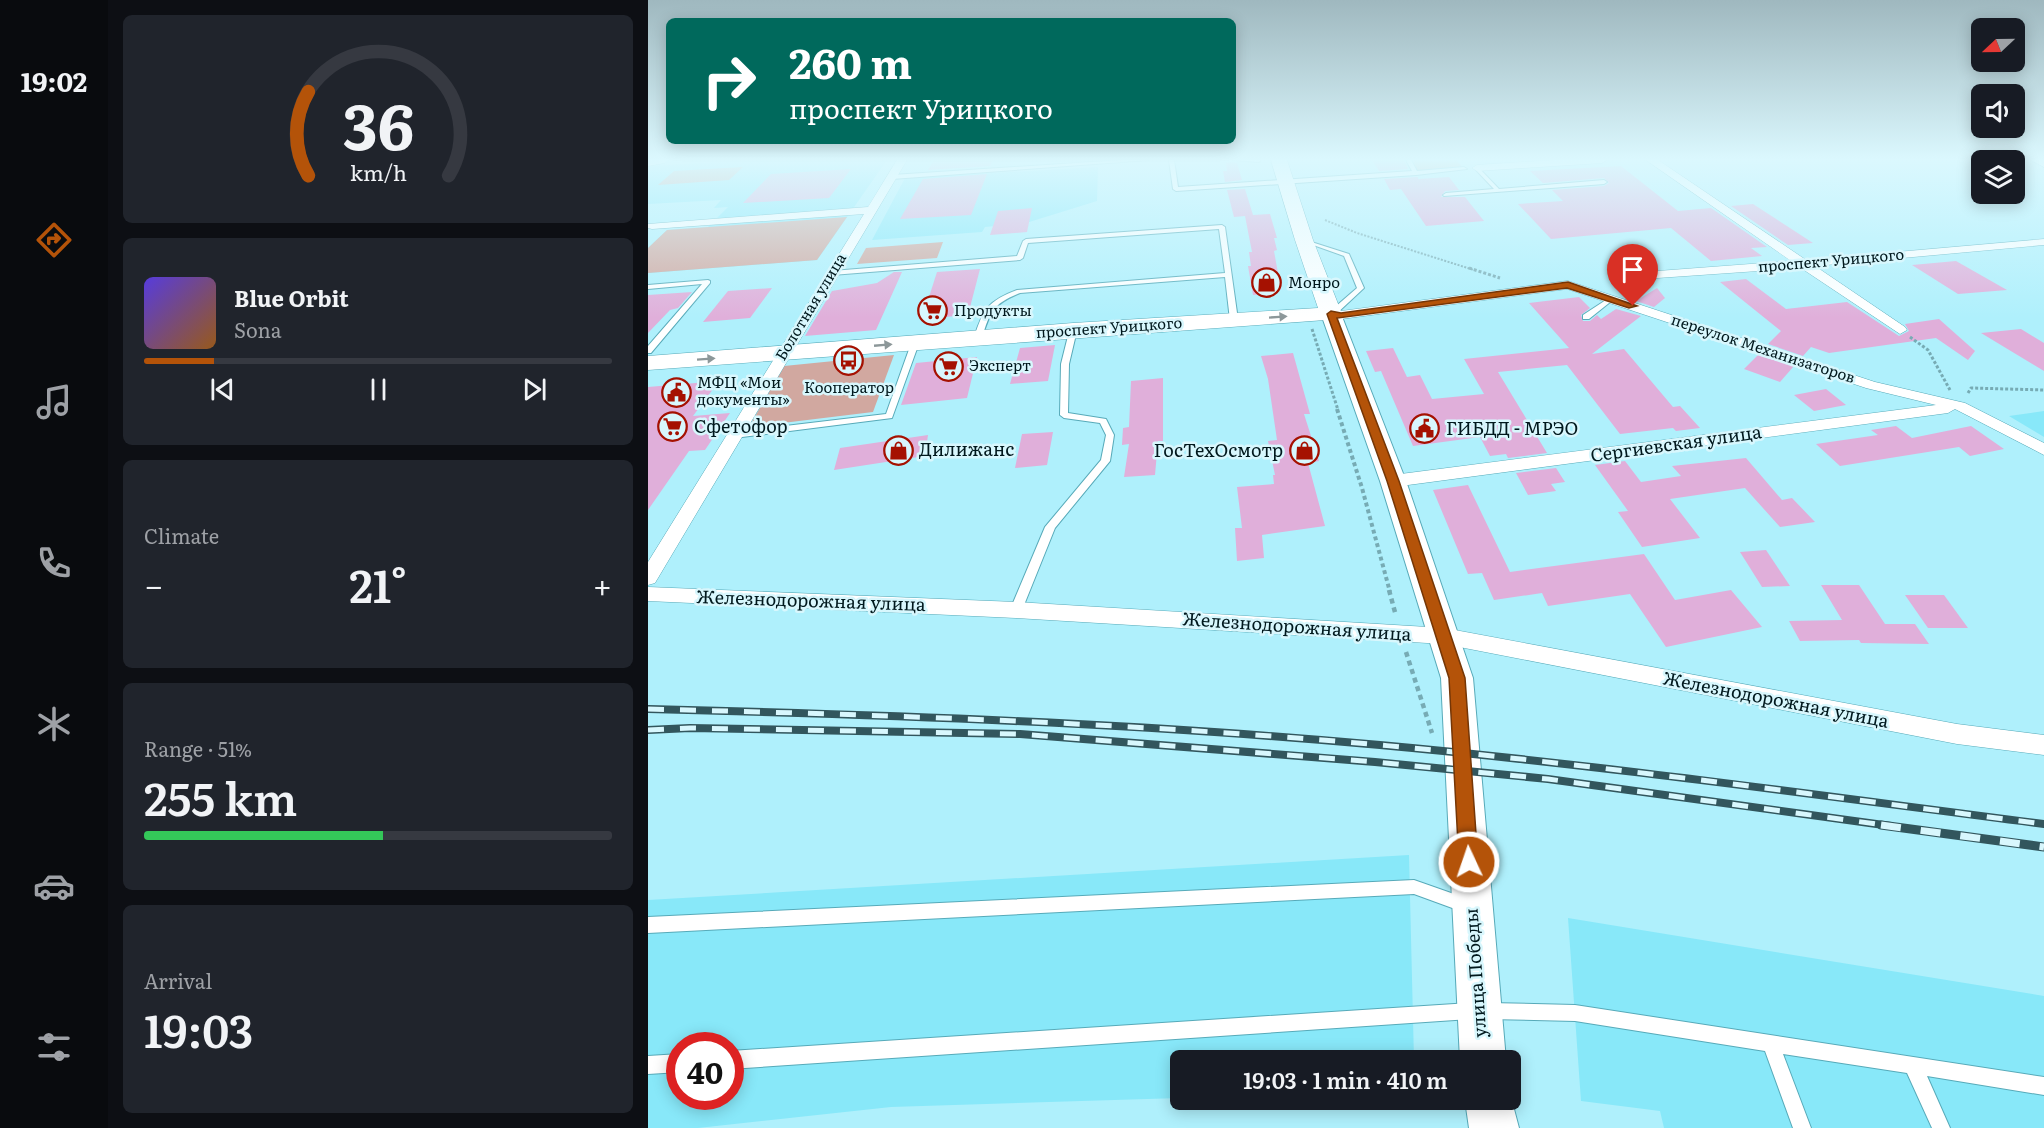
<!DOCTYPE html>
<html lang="en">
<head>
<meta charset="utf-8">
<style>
  body { margin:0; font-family:Literata,serif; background:#20242c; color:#f1f3f6; height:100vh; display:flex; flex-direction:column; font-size:22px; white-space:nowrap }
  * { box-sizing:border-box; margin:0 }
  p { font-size:20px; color:#9ea1a6 }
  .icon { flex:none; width:33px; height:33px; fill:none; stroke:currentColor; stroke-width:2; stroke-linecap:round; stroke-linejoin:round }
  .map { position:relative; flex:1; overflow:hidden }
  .drawer { display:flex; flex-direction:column; gap:15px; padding:15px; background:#0d0f14; width:540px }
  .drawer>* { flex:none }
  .hud { position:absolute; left:18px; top:18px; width:570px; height:126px; border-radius:9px; box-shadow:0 3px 15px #0003; background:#00695c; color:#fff; overflow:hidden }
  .needle { width:39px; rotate:248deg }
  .buttons { position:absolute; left:1323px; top:18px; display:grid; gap:12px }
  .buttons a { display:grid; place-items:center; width:54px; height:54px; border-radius:9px; background:#171b24; box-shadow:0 3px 15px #0003; font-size:30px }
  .speed { position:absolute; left:18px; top:1032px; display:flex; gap:12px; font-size:30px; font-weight:700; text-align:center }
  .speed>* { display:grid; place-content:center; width:78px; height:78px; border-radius:50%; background:#171b24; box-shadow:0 3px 15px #0003; line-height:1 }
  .speed .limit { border:9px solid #d22; background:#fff; color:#111 }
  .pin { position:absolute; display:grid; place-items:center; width:51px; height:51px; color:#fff; margin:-62px -26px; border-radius:50% 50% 50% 0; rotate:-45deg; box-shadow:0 0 6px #0007 }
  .pin .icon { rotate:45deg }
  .me { position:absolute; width:66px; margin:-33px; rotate:357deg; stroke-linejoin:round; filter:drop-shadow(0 0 4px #0008) }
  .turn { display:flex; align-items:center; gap:21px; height:126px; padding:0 24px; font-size:27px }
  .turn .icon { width:78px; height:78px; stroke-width:2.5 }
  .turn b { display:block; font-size:42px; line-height:51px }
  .big { font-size:45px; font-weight:600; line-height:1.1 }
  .drawer .card { flex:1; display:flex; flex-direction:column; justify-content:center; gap:9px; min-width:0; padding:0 21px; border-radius:9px; background:#20242c }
  .drawer .dial { align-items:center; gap:0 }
  .dial svg { height:156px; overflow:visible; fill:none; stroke:#363941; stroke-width:7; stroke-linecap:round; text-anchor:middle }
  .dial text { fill:#f1f3f6; stroke:none }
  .song { display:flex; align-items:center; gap:18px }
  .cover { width:72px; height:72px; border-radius:9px; background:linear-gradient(135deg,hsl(250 70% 55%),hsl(30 70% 35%)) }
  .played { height:6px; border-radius:3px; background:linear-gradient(90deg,#b45309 15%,#363941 15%) }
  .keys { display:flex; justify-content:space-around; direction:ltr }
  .heat { display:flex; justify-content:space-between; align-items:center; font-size:33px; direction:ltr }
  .charge { height:9px; border-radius:4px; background:linear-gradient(90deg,#34c759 51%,#363941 0) }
  .trip { position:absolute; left:522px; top:1050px; width:351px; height:60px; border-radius:9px; background:#171b24; box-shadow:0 3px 15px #0003; font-weight:600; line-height:60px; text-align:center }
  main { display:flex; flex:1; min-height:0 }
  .tab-bar { display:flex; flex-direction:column; width:108px; justify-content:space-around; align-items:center; background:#090b0e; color:#9ea1a6 }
  .tab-bar .icon { width:42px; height:42px }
  .tab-bar .active { color:#b45309 }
  .tab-bar b { font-size:27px; color:#f1f3f6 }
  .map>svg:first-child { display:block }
</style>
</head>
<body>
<main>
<nav class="tab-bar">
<b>19:02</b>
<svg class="icon active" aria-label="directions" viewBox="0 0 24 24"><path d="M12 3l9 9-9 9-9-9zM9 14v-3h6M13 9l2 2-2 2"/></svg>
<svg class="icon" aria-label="music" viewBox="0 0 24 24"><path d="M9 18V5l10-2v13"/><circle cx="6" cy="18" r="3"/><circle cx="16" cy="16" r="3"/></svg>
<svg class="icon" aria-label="phone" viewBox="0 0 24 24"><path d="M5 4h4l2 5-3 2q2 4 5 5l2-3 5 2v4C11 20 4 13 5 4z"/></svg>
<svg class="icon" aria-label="climate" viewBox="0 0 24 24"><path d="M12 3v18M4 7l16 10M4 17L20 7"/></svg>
<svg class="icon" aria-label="car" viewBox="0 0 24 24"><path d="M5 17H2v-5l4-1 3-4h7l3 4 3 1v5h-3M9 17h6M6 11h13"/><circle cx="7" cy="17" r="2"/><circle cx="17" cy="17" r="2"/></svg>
<svg class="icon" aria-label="filters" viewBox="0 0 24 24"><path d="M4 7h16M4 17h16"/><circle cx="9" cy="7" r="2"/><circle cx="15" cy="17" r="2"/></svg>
</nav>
<section class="drawer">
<div class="card dial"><svg viewBox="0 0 100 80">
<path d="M14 69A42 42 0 1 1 86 69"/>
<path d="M14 69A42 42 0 0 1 14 26" stroke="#b45309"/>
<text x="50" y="56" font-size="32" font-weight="700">36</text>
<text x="50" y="72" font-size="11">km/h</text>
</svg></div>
<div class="card">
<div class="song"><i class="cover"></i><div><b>Blue Orbit</b><p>Sona</p></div></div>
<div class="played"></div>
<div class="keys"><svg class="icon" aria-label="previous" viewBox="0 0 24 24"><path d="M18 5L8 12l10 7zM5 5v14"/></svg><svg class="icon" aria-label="pause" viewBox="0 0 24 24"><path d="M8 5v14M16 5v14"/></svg><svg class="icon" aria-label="next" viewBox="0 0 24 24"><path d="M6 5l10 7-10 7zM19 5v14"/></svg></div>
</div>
<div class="card"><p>Climate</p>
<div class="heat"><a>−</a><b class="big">21°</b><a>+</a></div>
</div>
<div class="card"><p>Range · 51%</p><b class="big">255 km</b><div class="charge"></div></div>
<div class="card"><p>Arrival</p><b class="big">19:03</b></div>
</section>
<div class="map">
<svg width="1396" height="1128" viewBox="0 0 1396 1128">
  <rect width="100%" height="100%" fill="#aff0fc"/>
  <g fill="#88e8f9" fill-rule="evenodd">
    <polygon points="115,160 239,160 169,260 0,273 0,248 19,230 60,227 80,207 66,208 73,200 0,204 0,166"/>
    <polygon points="450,167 449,201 378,223 337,227 334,232 224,240 257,178"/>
    <polygon points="1396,411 1396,437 1361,416"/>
    <path d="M761,855L766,1060H532V1098L243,1107L50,1128H0V900ZM32,1046H82V1096H32Z"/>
    <polygon points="920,918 1396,996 1396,1128 1016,1128 1012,1111 933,1101"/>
  </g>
  <g fill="#d1a8a0">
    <polygon points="760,160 808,160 816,169 768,173"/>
    <polygon points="95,167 81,180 10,185 26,171"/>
    <polygon points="199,217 169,260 0,273 0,248 19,230"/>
    <polygon points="295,242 289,258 209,264 218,248"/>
    <polygon points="246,355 225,412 101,427 136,366"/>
  </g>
  <g fill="#e0afda">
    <polygon points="286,160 345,160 342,166 280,170"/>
    <polygon points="724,160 756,160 760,169 731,171"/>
    <polygon points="584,162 589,163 594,180 577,182 575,171 579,171 578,163"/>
    <polygon points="973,166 1030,211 1063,208 1119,247 1103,248 1114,256 1063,261 1023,228 903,239 870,204 915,201 904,190 956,186 961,183 956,178 895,183 882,171"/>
    <polygon points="203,169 181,198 95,203 123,174"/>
    <polygon points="339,174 323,215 252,219 275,179"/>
    <polygon points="770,177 770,179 801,177 811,190 797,191 793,197 817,197 836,221 778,226 753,189 742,190 736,179"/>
    <polygon points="597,189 605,215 622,214 629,238 626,238 629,250 626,251 633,290 630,290 630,293 605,295 600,266 603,266 601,252 604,252 597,216 586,217 579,190"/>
    <polygon points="1105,204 1165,243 1140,245 1083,206"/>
    <polygon points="384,208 379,232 342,235 350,211"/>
    <polygon points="1308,261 1359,290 1310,294 1264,265"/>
    <polygon points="332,269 320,315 274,319 289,272"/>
    <polygon points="246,272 254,272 228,330 157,336 184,291 229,283"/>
    <polygon points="1098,279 1138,309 1199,302 1251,336 1261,331 1257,324 1291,319 1327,351 1320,360 1288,338 1181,353 1163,347 1155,356 1120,344 1133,331 1072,282"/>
    <polygon points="124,288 102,318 55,322 80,291"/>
    <polygon points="1009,288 1017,298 1006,307 988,301"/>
    <polygon points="44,292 30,308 22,310 0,333 0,295"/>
    <polygon points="931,297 942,308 933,315 935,321 942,321 949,315 953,319 968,309 993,316 944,354 976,349 1025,407 1032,406 1052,428 1028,431 1025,428 972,434 919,365 850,372 899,453 860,458 858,454 842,456 832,437 765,446 733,371 727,372 718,351 745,348 759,377 772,375 784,399 836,394 816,359 921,348 881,303"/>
    <polygon points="1373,329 1396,343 1396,371 1333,333"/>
    <polygon points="407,345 400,381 362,384 372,348"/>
    <polygon points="645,353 662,414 656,414 671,461 660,463 677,526 614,535 616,558 589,561 587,528 594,528 589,487 626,484 625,475 627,475 620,441 629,440 620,379 613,356"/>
    <polygon points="1110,355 1146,366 1132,382 1096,369"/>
    <polygon points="329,357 319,398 253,405 268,363"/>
    <polygon points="515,378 515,441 510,441 507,475 476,477 481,444 474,445 475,428 481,427 483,381"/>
    <polygon points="71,381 45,416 82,413 57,450 41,451 0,510 0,387"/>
    <polygon points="1178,389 1198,405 1166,411 1146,395"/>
    <polygon points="1248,426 1264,438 1323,426 1356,449 1322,456 1311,447 1192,466 1168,444 1230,435 1223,430"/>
    <polygon points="405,432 399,465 367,468 374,434"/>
    <polygon points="280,435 277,456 186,470 192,448"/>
    <polygon points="1098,458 1134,500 1144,498 1167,522 1132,527 1097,488 1022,499 1052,538 994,547 970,512 980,511 947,465 977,461 993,482 1033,476 1024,466"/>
    <polygon points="908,468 917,482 903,484 908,491 880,495 868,473"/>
    <polygon points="820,485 862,572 996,554 1027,600 1083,590 1114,627 1018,647 982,594 900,606 894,593 846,600 834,573 820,574 785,490"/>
    <polygon points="1118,550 1142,586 1114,587 1092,552"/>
    <polygon points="1173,585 1211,585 1237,624 1267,624 1281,644 1213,643 1211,640 1152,641 1141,621 1194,620"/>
    <polygon points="1257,595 1296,595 1320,628 1280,628"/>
  </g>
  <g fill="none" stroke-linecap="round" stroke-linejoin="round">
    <defs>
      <g id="lane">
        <polygon points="474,160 501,160 244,179 241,177 244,175"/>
        <polygon points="521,160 526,160 530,187 764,171 758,160 763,160 769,171 816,167 819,169 768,175 528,191 525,189"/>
        <polygon points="585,160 613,160 611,162"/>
        <polygon points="829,166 851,189 956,180 959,182 956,184 796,196 795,195 798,193 846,189 827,169"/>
        <path d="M574,225L577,227L590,320L586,322L582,320L577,277L372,293C345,304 342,311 334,338L330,340L326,338C335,309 340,301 369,290L577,273L571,229L380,243L375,258L372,260L184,275L181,273L184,271L369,256L375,241L378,239Z"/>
        <polygon points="654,239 701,254 716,288 686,316 679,314 709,288 696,256 654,241"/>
        <polygon points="60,280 62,281 62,283 3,353 0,353 0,346 54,284 0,289 0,285"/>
        <polygon points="961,298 966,299 941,319 935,319 935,315"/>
        <polygon points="422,328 429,330 421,364 420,413 458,419 466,435 462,461 407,528 374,610 372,613 364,613 362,610 397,527 453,460 458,435 452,423 416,418 412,415 413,364"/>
        <polygon points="264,341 271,343 244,418 86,438 82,435 86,432 238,414"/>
        <polygon points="766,880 823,900 826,905 823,910 818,913 766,894 0,933 0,917"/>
        <polygon points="822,1003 828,1005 830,1011 828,1017 822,1019 82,1069 82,1051"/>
        <polygon points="840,1003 927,1005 1396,1077 1396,1095 1279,1076 1302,1128 1284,1128 1259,1073 1135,1054 1163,1128 1145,1128 1117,1051 927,1021 840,1019 834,1017 832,1011 834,1005"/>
        <polygon points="32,1054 32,1072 0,1074 0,1056"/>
      </g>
      <g id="street">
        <polygon points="249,160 259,160 7,583 0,585 0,562 216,214 4,229 0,228 0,224 220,207"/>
        <polygon points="907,160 959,160 954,163 829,171 824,168 829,165"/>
        <polygon points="998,160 1010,160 1158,260 1396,239 1396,245 1167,266 1257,327 1259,330 1252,334 1153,268 966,281 964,278 966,275 970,274 1143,261"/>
        <polygon points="1383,160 1396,160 1396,167"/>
        <polygon points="920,281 1227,382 1317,403 1396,443 1396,455 1307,409 1300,413 745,487 739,485 736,481 739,477 745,475 1288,405 1218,388 919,289 693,319 678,317 676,314 683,310 693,311"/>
        <polygon points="0,587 368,602 796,628 1309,724 1396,735 1396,755 1309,744 796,644 368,618 0,601"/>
      </g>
      <g id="secondary">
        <polygon points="683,308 690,310 693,314 758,481 825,678 858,1060 812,1060 793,678 732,481 673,314 676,310"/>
        <polygon points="862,1094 871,1128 821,1128 817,1100 862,1100"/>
      </g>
      <g id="primary">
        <polygon points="0,160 19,160 17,163 0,166"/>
        <polygon points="623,160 639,160 665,240 694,314 691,319 0,370 0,356 425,323 670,308 647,240"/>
      </g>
    </defs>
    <use href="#lane" stroke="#57aab9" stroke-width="2"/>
    <use href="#street" stroke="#57aab9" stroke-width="1"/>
    <use href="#secondary" stroke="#57aab9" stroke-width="2"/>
    <use href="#primary" stroke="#57aab9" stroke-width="1"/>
    <polyline stroke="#77abb4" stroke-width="2" stroke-dasharray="2 1.5" stroke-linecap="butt" points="677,220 709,233 826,270"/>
    <g stroke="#77abb4" stroke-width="3" stroke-dasharray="3 2" stroke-linecap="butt">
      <polyline points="821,268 852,278"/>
      <polyline points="664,329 690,410"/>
      <polyline points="1262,337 1280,350 1302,390"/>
      <polyline points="1320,393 1323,388 1396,390"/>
    </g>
    <polyline stroke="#77abb4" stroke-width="4" stroke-dasharray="4 3" stroke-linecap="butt" points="689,409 714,488 742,592"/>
    <g stroke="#77abb4" stroke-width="4.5" stroke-dasharray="5 4" stroke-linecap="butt">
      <polyline points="741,590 748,616"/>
      <polyline points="758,652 784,733"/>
    </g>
    <use href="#lane" fill="#fff" fill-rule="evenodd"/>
    <use href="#street" fill="#fff" fill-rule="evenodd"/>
    <use href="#secondary" fill="#fff" fill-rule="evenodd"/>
    <use href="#primary" fill="#fff" fill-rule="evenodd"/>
    <defs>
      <g id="rail-far1">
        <path d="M0,709C244,715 488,723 732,745C954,765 1175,796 1396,824"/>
        <polyline points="0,730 42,728 372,734 727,762 900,779 1243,826"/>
      </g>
      <polyline id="rail" points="1233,825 1396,847"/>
    </defs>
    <use href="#rail-far1" stroke="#32565d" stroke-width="8"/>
    <use href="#rail" stroke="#32565d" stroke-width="9"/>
    <use href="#rail-far1" stroke="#d8f7fd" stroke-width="5" stroke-dasharray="16" stroke-linecap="butt"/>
    <use href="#rail" stroke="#d8f7fd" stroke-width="7" stroke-dasharray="20" stroke-linecap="butt"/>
  </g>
  <defs><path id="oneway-solid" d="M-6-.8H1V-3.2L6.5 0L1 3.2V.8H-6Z" transform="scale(1.5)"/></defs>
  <g fill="#8c9799">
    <use href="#oneway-solid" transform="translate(630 317) rotate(-4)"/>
    <use href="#oneway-solid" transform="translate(235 345) rotate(-5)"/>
    <use href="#oneway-solid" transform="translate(58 359) rotate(-4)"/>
  </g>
  <linearGradient id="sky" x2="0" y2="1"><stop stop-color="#9fb8bf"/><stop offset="0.5" stop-color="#dbf8fe"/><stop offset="1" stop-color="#dbf8fe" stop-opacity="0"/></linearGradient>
  <rect width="1396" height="318" fill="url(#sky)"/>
  <polygon fill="#b45309" stroke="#753606" stroke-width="1.5" points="920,282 989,306 981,308 919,288 689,318 751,481 817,678 830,862 827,868 821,871 814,868 811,862 801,678 739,481 679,314 683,311 693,313"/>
  <defs>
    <symbol id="shop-ring" viewBox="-11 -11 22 22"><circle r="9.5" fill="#d8f7fd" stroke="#a51101" stroke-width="1.5"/><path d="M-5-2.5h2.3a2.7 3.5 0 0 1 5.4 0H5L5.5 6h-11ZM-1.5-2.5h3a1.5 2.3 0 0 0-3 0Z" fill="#a51101"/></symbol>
    <symbol id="supermarket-ring" viewBox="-11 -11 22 22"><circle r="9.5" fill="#d8f7fd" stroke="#a51101" stroke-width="1.5"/><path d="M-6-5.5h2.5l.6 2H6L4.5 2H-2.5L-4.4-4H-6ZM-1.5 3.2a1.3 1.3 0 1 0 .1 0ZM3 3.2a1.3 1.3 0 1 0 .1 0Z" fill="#a51101"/></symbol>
    <symbol id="bus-ring" viewBox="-11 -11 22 22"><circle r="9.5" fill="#d8f7fd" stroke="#a51101" stroke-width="1.5"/><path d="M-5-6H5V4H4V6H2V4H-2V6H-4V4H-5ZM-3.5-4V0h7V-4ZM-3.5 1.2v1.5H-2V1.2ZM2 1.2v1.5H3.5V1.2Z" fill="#a51101"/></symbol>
    <symbol id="civic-ring" viewBox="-11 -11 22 22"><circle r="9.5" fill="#d8f7fd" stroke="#a51101" stroke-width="1.5"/><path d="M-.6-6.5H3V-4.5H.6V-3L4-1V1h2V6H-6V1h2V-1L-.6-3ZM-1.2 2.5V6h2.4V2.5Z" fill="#a51101"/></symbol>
  </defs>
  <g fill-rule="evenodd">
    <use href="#shop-ring" x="602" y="266" width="33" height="33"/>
    <use href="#supermarket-ring" x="268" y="294" width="33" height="33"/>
    <use href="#bus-ring" x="184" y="344" width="33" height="33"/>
    <use href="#supermarket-ring" x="284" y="350" width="33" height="33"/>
    <use href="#civic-ring" x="12" y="376" width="33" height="33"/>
    <use href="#supermarket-ring" x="8" y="410" width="33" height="33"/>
    <use href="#civic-ring" x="760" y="412" width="33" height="33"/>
    <use href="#shop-ring" x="234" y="434" width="33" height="33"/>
    <use href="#shop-ring" x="640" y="434" width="33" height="33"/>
  </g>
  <g text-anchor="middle" stroke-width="5" stroke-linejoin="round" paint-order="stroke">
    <g font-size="15" fill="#00181d" stroke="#d8f7fd">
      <text transform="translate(1183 261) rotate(-5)" y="5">проспект Урицкого</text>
      <text transform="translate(163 307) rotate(-59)" y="5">Болотная улица</text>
      <text transform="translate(461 328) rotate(-4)" y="5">проспект Урицкого</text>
      <text transform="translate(1115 349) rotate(18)" y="5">переулок Механизаторов</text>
    </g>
    <g font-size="15" fill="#00181d" stroke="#d8f7fd" text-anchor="start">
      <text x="640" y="288">Монро</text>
      <text x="306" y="316">Продукты</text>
      <text x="321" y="371">Эксперт</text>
      <text x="49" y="388">МФЦ «Мои<tspan x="49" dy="17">документы»</tspan></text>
      <text x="201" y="393" text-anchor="middle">Кооператор</text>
    </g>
    <g font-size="18" fill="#00181d" stroke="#d8f7fd" text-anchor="start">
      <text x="46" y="433">Сфетофор</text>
      <text x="798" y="435">ГИБДД - МРЭО</text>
      <text x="271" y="456">Дилижанс</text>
      <text x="635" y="457" text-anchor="end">ГосТехОсмотр</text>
    </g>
    <g font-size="18" fill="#00181d" stroke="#d8f7fd">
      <text transform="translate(1028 444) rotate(-8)" y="6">Сергиевская улица</text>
      <text transform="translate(163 601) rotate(2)" y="6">Железнодорожная улица</text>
      <text transform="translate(649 627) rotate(4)" y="6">Железнодорожная улица</text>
      <text transform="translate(1128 700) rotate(11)" y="6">Железнодорожная улица</text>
      <text transform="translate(828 973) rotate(-94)" y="6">улица Победы</text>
    </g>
  </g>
</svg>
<div class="buttons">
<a><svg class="needle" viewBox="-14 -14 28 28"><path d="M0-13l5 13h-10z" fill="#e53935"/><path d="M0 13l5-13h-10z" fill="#9ea1a6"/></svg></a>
<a><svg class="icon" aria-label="sound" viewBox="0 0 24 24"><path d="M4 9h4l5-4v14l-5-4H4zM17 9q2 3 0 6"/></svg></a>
<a><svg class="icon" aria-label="layers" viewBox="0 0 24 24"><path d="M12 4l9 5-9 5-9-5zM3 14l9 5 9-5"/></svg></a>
</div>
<div class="speed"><div class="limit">40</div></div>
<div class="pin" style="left:985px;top:306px;background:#d93025"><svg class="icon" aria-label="arrive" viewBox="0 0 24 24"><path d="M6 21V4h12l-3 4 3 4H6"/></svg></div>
<svg class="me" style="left:821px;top:862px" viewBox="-20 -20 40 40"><circle r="17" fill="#b45309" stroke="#fff" stroke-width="3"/><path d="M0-11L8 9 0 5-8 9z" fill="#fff"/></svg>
<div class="trip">19:03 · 1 min · 410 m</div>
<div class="hud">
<div class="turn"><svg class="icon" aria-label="right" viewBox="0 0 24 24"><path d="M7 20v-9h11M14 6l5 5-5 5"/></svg><div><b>260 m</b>проспект Урицкого</div></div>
</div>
</div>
</main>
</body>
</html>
